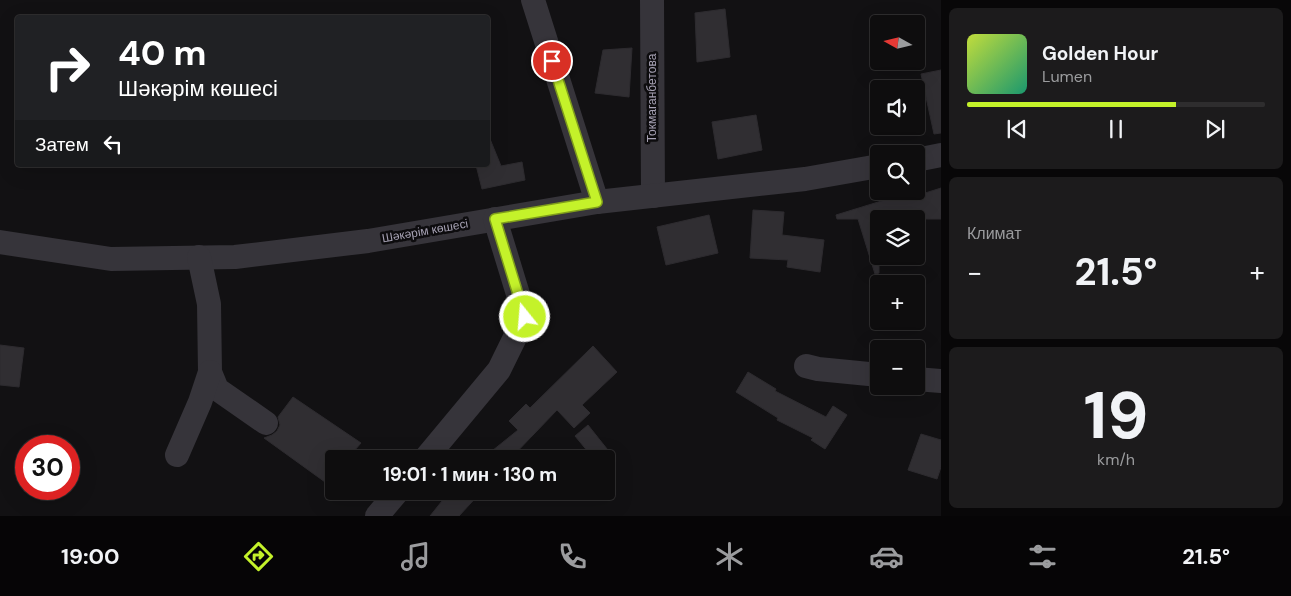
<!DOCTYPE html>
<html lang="ru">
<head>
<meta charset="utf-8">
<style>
  body { margin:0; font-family:"DM Sans",sans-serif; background:#1c1b1c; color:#f1f3f6; height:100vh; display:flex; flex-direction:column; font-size:19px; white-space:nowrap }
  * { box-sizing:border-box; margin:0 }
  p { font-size:16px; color:#9b9c9e }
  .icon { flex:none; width:28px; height:28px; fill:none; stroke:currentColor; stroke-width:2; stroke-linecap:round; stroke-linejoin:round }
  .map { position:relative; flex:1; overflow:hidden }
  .sheet { display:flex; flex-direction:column; gap:8px; padding:8px; background:#080708; width:350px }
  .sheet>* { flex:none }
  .hud { position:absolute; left:15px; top:15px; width:475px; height:152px; border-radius:5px; box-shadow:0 5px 20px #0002,0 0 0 1px #2e2d2e; background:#202124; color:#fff; overflow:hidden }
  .needle { width:32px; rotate:278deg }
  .tools { position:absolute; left:870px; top:15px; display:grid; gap:10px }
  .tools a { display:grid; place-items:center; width:55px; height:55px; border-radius:5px; background:#0e0d0e; box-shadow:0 5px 20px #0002,0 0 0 1px #2e2d2e; font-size:25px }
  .speed { position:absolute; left:15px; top:435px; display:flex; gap:10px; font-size:25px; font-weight:700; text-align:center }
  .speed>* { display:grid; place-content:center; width:65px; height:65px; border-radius:50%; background:#0e0d0e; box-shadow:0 5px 20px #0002,0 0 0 1px #2e2d2e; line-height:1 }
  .speed .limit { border:8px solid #d22; background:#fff; color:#111 }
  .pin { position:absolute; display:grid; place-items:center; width:42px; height:42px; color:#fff; margin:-21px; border:2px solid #fff; border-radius:50%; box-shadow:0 1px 5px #0007 }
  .me { position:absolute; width:55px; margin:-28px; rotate:343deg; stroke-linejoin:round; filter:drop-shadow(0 0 4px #0008) }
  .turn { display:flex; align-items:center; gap:18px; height:105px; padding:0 20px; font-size:22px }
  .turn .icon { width:65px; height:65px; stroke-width:2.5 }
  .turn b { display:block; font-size:35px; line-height:42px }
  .then { display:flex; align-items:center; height:48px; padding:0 20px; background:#0003; gap:10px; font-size:19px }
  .big { font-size:38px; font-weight:700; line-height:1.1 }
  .sheet .tile { flex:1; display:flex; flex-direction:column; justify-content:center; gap:8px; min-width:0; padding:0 18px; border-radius:8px; background:#1c1b1c }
  .sheet .dial { align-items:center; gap:0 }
  .dial b { font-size:65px; line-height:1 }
  .song { display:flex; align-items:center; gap:15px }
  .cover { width:60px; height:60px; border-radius:8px; background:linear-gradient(135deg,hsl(70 70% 55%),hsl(160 70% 35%)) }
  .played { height:5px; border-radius:2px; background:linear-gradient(90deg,#c4f22a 70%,#2e2d2e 70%) }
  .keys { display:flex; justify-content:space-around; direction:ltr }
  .heat { display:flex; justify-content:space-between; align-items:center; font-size:28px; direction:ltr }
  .trip { position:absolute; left:325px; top:450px; width:290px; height:50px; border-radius:5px; background:#0e0d0e; box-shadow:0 5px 20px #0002,0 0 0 1px #2e2d2e; font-weight:700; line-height:50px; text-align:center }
  .tabs { display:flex; height:80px; justify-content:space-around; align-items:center; background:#060506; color:#9b9c9e }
  .tabs .icon { width:35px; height:35px }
  .tabs .active { color:#c4f22a }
  .tabs b { font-size:22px; color:#f1f3f6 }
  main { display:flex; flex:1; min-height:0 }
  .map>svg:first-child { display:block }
</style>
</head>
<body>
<main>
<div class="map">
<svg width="941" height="516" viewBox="0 0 941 516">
  <rect width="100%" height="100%" fill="#121113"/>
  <g fill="#302e32" stroke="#2d2b2f">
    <polygon points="725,9 730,57 697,62 695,13"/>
    <polygon points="632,48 629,97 595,93 603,50"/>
    <polygon points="941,70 941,133 934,134 921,74"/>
    <polygon points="756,115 762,150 718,159 712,122"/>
    <polygon points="488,134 501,166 522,162 525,180 482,189 476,165 488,165"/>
    <polygon points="941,188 941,219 879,219 879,273 875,274 858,219 837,219 836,215 901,195 903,200"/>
    <polygon points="753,210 784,212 782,235 824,240 820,272 787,267 788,260 750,258"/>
    <polygon points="709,215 718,253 666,265 657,227"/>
    <polygon points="0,345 24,348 19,387 0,385"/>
    <polygon points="593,346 617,372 582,405 590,413 574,428 557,410 510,459 482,459 518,430 509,421 526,404 530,408"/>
    <polygon points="748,372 776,389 775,391 826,417 833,406 847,415 825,449 811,440 813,438 777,420 778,418 736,392"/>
    <polygon points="293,397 361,443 347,459 334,459 334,473 325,482 264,438 272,435 277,431 280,425 278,417"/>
    <polygon points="588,425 615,459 594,459 575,436"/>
    <polygon points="921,434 941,440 941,467 937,479 908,470"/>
    <polygon points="450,491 482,491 459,516 430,516"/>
  </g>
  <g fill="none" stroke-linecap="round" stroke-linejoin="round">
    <g stroke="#36343a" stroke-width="24">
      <polyline points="533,0 597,202"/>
      <polyline points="652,0 653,196"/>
      <polyline points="916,160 941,155"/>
      <polyline points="0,242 111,259 235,257 368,241 597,202 805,179 879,166"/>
      <polyline points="199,257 209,304 210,372 217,389 266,423"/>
      <polyline points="806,366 818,369 879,375"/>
      <polyline points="916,379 941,381"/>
      <polyline points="177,455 200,402 210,372"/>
      <polyline points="425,459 499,370 525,317 495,219"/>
      <polyline points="377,516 398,491"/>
    </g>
  </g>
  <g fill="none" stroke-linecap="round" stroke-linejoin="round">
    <defs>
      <polyline id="route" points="525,317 495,219 597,202 552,61"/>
    </defs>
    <use href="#route" stroke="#7f9d1b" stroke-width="12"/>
    <use href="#route" stroke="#c4f22a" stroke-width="9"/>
  </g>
  <g text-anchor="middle" stroke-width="5" stroke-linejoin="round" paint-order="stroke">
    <g font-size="12" fill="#a7a2b4" stroke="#0d0c0e">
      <text transform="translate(652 98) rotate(-90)" y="4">Токмаганбетова</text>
      <text transform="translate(425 231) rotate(-10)" y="4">Шәкәрім көшесі</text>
    </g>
  </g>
</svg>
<div class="tools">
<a><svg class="needle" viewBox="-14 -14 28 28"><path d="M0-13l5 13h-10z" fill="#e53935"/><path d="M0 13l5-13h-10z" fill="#9b9c9e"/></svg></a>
<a><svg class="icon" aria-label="sound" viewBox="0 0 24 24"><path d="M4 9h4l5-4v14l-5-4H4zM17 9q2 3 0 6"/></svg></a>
<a><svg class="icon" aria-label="search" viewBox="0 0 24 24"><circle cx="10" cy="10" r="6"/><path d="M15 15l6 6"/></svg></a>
<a><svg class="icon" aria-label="layers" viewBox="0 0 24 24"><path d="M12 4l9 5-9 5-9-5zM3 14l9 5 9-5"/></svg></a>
<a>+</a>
<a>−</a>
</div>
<div class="speed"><div class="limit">30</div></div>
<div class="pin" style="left:552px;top:61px;background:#d93025"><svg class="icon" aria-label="arrive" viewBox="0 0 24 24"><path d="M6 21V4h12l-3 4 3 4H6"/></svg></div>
<svg class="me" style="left:525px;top:317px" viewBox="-20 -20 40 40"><circle r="17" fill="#c4f22a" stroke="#fff" stroke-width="3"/><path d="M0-11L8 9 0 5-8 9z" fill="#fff"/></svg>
<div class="trip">19:01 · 1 мин · 130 m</div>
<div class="hud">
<div class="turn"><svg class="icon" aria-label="right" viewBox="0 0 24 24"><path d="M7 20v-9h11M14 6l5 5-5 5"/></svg><div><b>40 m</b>Шәкәрім көшесі</div></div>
<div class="then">Затем<svg class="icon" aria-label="left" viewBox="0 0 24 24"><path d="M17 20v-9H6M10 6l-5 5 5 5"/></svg></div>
</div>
</div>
<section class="sheet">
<div class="tile">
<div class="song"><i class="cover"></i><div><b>Golden Hour</b><p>Lumen</p></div></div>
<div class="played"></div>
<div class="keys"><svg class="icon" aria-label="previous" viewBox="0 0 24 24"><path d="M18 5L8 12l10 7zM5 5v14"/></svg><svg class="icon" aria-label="pause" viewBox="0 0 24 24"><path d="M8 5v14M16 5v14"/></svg><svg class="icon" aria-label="next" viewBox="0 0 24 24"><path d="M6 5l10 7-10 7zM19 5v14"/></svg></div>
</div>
<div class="tile"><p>Климат</p>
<div class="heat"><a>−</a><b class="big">21.5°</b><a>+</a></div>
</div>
<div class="tile dial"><b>19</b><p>km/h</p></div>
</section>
</main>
<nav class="tabs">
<b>19:00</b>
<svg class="icon active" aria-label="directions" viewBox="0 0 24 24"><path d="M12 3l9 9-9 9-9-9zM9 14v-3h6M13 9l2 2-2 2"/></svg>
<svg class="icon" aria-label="music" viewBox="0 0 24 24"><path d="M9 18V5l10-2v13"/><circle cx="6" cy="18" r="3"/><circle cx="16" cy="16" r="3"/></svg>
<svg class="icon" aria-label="phone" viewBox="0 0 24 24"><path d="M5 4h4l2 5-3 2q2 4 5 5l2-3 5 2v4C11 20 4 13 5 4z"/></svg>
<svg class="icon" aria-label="climate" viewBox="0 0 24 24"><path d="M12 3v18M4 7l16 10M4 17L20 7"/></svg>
<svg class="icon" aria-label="car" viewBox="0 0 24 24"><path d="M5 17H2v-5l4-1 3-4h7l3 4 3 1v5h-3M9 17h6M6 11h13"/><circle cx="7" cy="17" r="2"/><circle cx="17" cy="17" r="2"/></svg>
<svg class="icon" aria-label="filters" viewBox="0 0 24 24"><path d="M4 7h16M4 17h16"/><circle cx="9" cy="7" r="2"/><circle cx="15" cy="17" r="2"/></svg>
<b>21.5°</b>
</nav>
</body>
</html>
